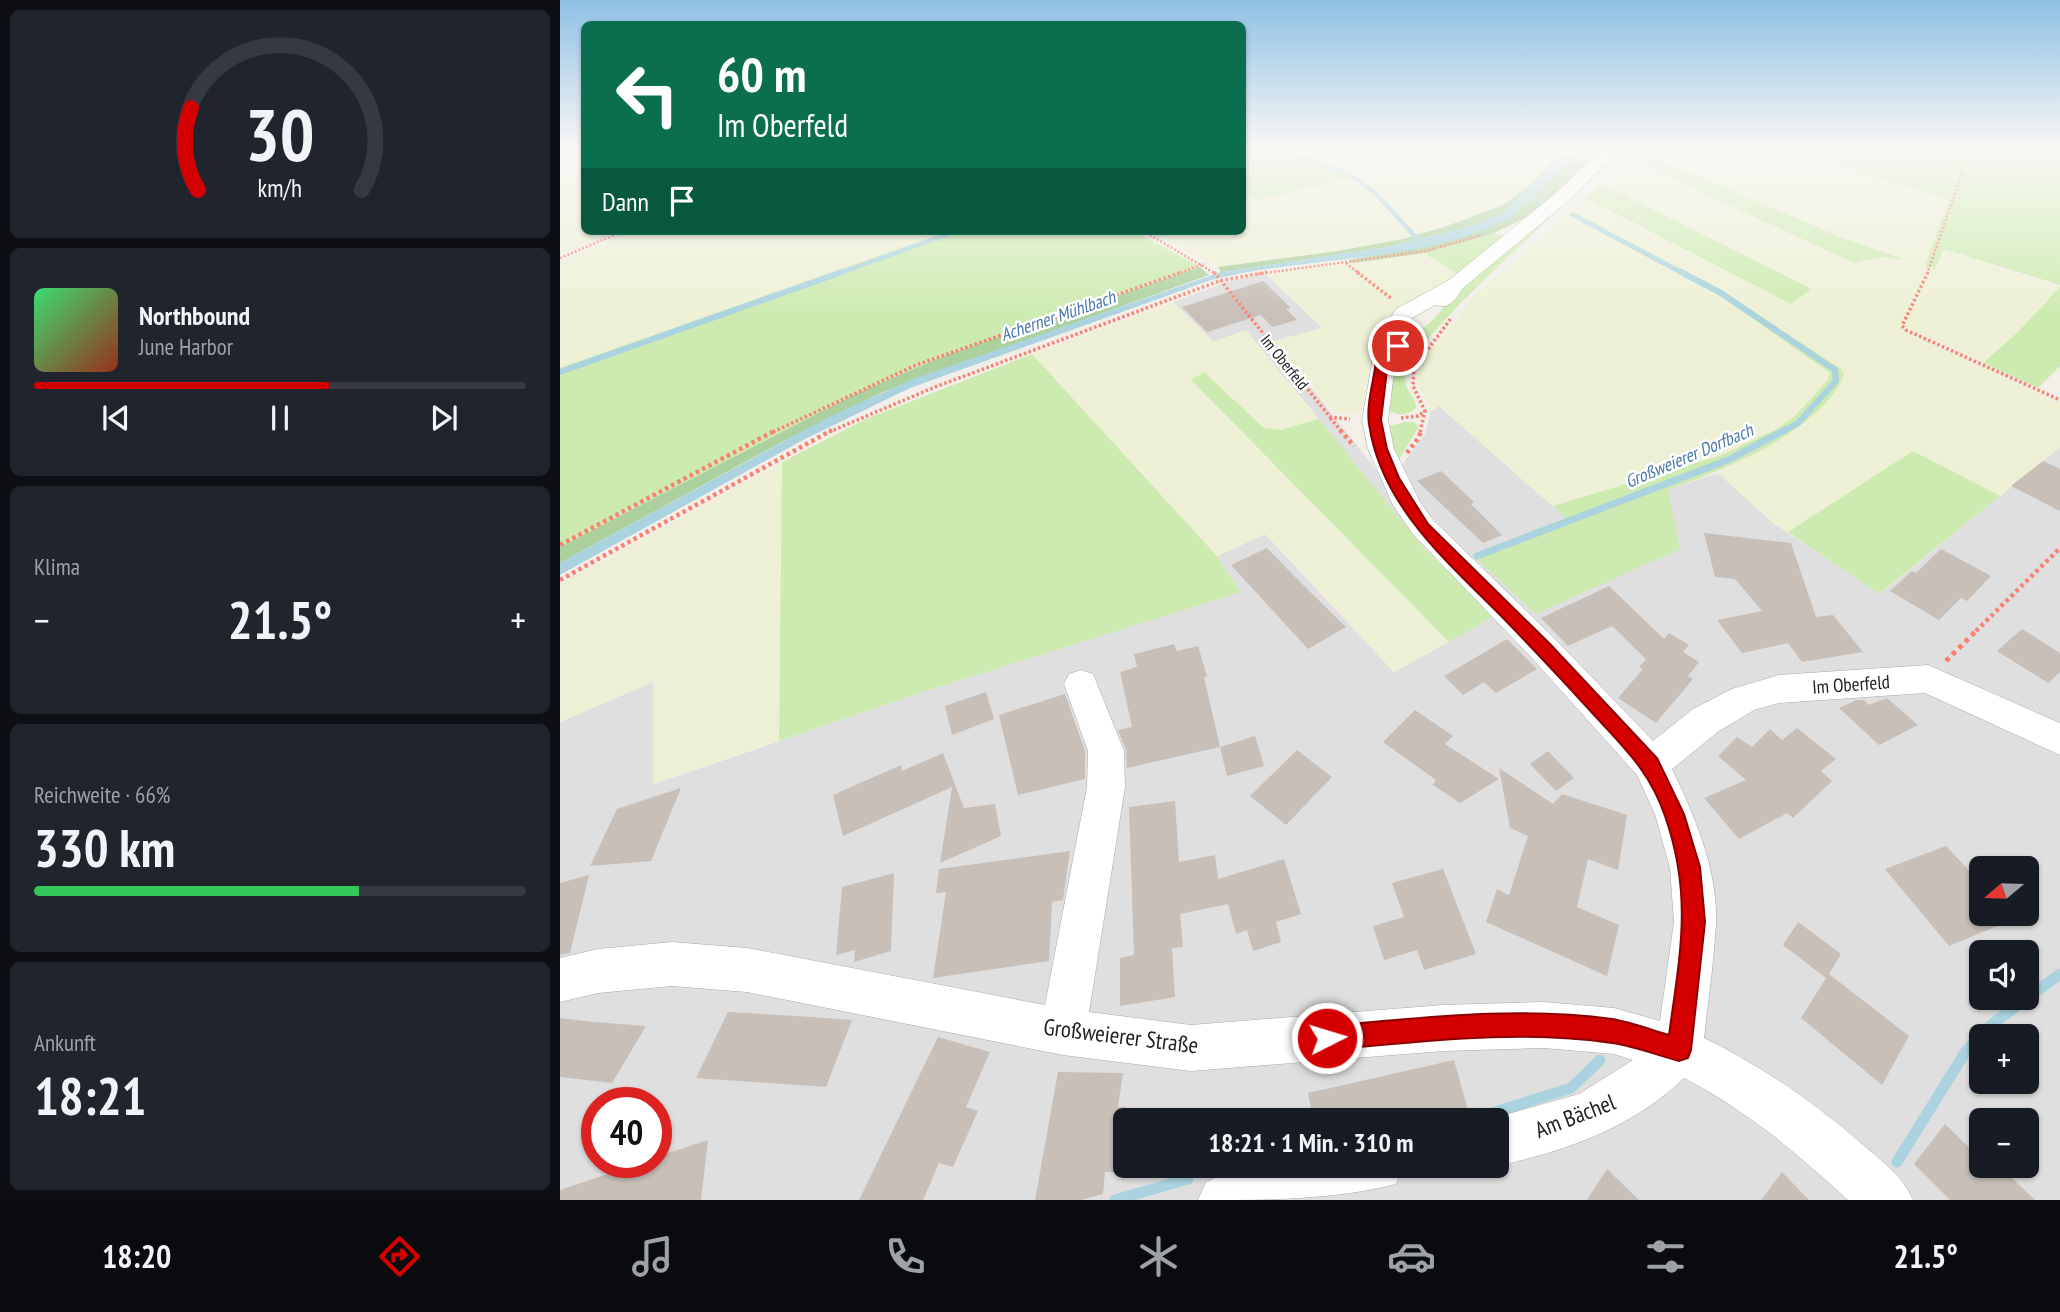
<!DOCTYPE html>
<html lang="de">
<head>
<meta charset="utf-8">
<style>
  body { margin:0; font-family:"PT Sans Narrow",sans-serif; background:#20242c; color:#f1f3f6; height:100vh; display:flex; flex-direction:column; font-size:26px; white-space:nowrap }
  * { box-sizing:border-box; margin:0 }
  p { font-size:23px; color:#9ea1a6 }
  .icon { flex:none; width:38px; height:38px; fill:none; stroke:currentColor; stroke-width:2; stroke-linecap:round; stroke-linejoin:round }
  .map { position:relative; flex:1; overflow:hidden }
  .details { display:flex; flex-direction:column; gap:10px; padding:10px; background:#0d0f14; width:560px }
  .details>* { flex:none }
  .top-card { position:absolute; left:21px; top:21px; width:665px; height:214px; border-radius:10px; box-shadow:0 2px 5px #0004; background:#0b6e4f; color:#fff; overflow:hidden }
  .needle { width:46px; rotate:251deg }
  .fabs { position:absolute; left:1409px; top:856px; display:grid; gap:14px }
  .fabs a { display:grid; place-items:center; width:70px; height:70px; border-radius:10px; background:#171b24; box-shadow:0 2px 5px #0004; font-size:35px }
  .speed { position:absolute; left:21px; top:1087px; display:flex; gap:14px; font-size:35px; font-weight:700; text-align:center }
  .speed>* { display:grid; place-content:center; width:91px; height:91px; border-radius:50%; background:#171b24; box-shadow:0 2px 5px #0004; line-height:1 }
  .speed .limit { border:10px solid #d22; background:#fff; color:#111 }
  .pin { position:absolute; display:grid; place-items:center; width:60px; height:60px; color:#fff; margin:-30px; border:4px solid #fff; border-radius:50%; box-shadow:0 2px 7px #0007 }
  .me { position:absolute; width:77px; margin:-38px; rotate:85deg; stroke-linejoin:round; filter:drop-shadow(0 0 5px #0008) }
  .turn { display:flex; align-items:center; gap:24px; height:147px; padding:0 21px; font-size:32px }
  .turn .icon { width:91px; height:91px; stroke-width:2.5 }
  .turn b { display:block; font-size:49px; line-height:60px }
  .then { display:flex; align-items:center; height:66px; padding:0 21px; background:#0003; gap:14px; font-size:26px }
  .big { font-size:52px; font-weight:800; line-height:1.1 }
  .details .widget { flex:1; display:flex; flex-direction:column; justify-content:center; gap:10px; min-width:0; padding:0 24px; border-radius:10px; background:#20242c }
  .details .dial { align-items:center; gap:0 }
  .dial svg { height:182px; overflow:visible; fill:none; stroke:#363941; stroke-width:7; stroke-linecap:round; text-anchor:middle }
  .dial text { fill:#f1f3f6; stroke:none }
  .song { display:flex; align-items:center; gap:21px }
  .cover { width:84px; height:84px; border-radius:10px; background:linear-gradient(135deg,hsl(140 70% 55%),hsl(10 70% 35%)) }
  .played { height:7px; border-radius:4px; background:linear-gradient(90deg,#d40000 60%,#363941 60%) }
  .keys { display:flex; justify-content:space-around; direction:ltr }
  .heat { display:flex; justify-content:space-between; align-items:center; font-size:38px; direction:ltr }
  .charge { height:10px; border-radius:5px; background:linear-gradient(90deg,#34c759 66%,#363941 0) }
  .trip { position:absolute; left:553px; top:1108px; width:396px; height:70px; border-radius:10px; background:#171b24; box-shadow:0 2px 5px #0004; font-weight:800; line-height:70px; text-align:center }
  .tab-bar { display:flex; height:112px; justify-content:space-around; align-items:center; background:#090b0e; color:#9ea1a6 }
  .tab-bar .icon { width:49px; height:49px }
  .tab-bar .current { color:#d40000 }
  .tab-bar b { font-size:32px; color:#f1f3f6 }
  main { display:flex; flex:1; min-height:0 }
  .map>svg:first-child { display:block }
</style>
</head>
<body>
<main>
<section class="details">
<div class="widget dial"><svg viewBox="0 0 100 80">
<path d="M14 69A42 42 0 1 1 86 69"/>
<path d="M14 69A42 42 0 0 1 11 33" stroke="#d40000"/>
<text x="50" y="56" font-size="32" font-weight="700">30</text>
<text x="50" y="72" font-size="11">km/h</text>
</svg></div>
<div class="widget">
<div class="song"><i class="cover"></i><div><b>Northbound</b><p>June Harbor</p></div></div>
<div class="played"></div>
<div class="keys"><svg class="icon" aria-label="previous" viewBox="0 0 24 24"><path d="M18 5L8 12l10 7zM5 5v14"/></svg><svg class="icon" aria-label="pause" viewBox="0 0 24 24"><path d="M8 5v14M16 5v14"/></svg><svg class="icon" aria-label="next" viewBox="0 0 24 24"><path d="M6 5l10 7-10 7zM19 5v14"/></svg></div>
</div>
<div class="widget"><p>Klima</p>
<div class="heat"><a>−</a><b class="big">21.5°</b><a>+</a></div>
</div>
<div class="widget"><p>Reichweite · 66%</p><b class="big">330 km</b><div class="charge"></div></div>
<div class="widget"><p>Ankunft</p><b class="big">18:21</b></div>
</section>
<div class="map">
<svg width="1500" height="1200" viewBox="0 0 1500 1200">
  <rect width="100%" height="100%" fill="#f2efe9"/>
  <path fill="#e0dfdf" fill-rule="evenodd" d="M706,274L763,328L714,341L818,472L841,466L865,434L871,411L879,406L1006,518L1107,490L1158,473L1212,522L1320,594L1500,447V1200H0V722L93,681L94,784L369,690L681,591L657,556L705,534L834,672L934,616L613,302L666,282ZM1421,868H1466V914H1421ZM1421,952H1466V998H1421ZM1421,1036H1466V1082H1421ZM37,1102H96V1162H37ZM565,1120H936V1166H565ZM1421,1120H1466V1166H1421Z"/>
  <g fill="#eef0d5">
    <polygon points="0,148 24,148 24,231 59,231 0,256 0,179 17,172 0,164"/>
    <polygon points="705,148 1007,148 970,185 943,205 843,239 778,251 658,267 589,231 682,231 683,194 696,200 795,176 746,158"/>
    <polygon points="1073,148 1209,148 1390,199 1366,265 1383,249 1500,287 1458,332 1423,363 1349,329 1347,332 1500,403 1500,447 1440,496 1353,451 1228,532 1212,522 1158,473 1243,426 1281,369 1159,289 1012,211 1026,198 1231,304 1252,289 1040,183 1061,160 1070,161 1294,263 1320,257 1341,259 1280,237"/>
    <polygon points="1008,215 1159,295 1264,366 1270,372 1268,380 1235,416 1217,429 1162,455 993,506 879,406 871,411 858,384 858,374 867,355 917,294"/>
    <polygon points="70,231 389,231 0,368 0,261"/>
    <polygon points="864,253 899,275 822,337 809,372 802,408 794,413 783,414 768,406 714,341 762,328 706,274"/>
    <polygon points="613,302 652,342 686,330 759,419 720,430 704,428 631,381 889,642 834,672 706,534 657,556 472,354"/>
    <polygon points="222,462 219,741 93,784 93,682 0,722 0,584"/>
  </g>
  <g fill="#cdebb0">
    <path d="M682,148C723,148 759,162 796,177L696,200L683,194Z"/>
    <path d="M1060,148H1065C1028,187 847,338 845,379C845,391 856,396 856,408C845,418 837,415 825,408L827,375L845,345L875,318L899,288L1036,172Z"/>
    <polygon points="1073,148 1280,237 1345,260 1320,257 1294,263 1084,166 1061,160"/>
    <polygon points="1209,148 1480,148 1500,153 1500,285 1384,249 1375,269 1365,266 1389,199"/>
    <polygon points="1040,183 1252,289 1231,304 1026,198"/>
    <path d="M1012,211L1159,289L1281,369L1284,375C1258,434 1165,469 1108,490L1120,549L976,614L912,555L1005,518L993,506L1162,455L1217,429L1235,416L1268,380L1270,373L1159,295L1008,215Z"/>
    <polygon points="389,231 574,231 640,267 384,356 295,394 0,547 0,368"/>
    <polygon points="932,234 946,236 899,275 864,253"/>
    <polygon points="1500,287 1500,366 1478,388 1423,363 1458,332"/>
    <polygon points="472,354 657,556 681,592 369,690 219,741 222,462 306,419"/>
    <polygon points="644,372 704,428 720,430 759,419 863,547 934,616 889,642 631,380"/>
    <polygon points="844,422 853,422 859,426 837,463 824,428"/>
    <polygon points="1353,451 1440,496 1319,594 1228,532"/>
  </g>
  <g fill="#add19e">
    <polygon points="1007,148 1011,148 942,214 910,227 823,248 661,272 658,267 778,251 843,239 884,227 943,205 970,185"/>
    <path d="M1022,148H1045L979,211L932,234L864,253L793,263L789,260C843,250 901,243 950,218Z"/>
    <polygon points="640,267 649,275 323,392 222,442 0,563 0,547 295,394 384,356"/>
  </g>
  <path fill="#aad3df" d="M1011,148H1022L950,218C858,265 749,255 651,280L350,388L241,441L0,575V563L269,417L353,379L661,272L823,248L910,227L942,214Z"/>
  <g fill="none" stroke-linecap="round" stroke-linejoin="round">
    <g stroke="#aad3df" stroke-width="4.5">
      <path d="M695,148C732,156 778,162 808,187C827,203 844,225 861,243"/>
      <polyline points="968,195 982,202"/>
      <polyline points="1013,215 1124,274"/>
      <polyline points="277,274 397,231"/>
    </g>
    <g stroke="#aad3df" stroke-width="6">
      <polyline points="1121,272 1161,293 1275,370 1276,381 1238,423 1222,432"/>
      <polyline points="0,372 282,272"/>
    </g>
    <polyline stroke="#aad3df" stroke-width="7" points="917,556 1168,460 1225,430"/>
    <g stroke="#aad3df" stroke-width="11">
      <polyline points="910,1120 1011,1088 1040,1060"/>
      <polyline points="1337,1162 1406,1051 1431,1025 1500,974"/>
      <polyline points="555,1200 628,1179"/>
    </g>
  </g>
  <g fill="#c7bfb8">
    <polygon points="703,281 731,308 726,309 737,320 712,327 701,315 647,332 622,307"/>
    <polygon points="1483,461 1500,469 1500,511 1451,486"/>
    <polygon points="881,471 914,502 911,504 942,535 923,543 857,481"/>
    <polygon points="1144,533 1231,543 1256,617 1273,615 1303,652 1242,662 1228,643 1182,653 1157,620 1202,611 1175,579 1155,577"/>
    <polygon points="707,548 736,578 786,627 748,649 671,565"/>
    <polygon points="1381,549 1431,576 1407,601 1401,598 1379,620 1330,591 1352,571 1356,573"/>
    <polygon points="1049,586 1104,639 1109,633 1129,645 1123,652 1139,662 1128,676 1133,679 1096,723 1058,698 1083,669 1079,667 1086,659 1052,626 1008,646 981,618"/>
    <polygon points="1462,629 1500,653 1500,672 1488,683 1437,651"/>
    <polygon points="947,639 977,669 936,693 924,682 903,695 884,676"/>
    <polygon points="614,644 617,651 638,646 647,676 644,677 660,747 695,736 704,766 667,776 660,747 567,768 566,750 558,730 572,727 560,672 577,667 574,654"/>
    <polygon points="426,692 434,719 392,735 385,706"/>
    <polygon points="505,694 525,751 525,779 458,795 439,715"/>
    <polygon points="1327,698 1358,725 1319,745 1279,708 1296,700 1304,700 1309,705"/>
    <polygon points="855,710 893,736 885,744 939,779 900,803 873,785 876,780 823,742"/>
    <polygon points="1237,728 1276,759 1261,771 1272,781 1233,818 1227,813 1179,839 1144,798 1186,780 1158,756 1177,737 1192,747 1210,729 1222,740"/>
    <polygon points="737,750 772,777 726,825 690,796"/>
    <polygon points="988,751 1014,778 996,791 970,764"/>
    <polygon points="383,753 404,808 435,804 441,836 380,863 392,787 283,836 273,795 341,765 342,771"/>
    <polygon points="939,768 993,804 1002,794 1067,815 1058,870 1028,859 1017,907 1059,925 1047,976 926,922 937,889 949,895 968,836 950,828"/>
    <polygon points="121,788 91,861 30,866 57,809"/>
    <polygon points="615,801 619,862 655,855 658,879 724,859 741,914 716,922 721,942 693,951 687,930 676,934 668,904 620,914 623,947 612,948 615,997 560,1006 560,958 574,955 569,807"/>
    <polygon points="1386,846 1421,883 1421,914 1466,914 1389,946 1325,869"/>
    <polygon points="510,851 503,900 492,902 489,961 373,978 386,892 376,893 379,869"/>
    <polygon points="883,869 916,954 864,970 857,950 824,960 813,926 844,917 832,883"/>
    <polygon points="334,873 331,951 294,962 295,950 276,955 282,887"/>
    <polygon points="29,875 10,953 0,955 0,883"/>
    <polygon points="1238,922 1281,954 1269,974 1349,1036 1322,1085 1241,1018 1266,978 1223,945"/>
    <polygon points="168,1012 236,1016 292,1020 266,1087 136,1078"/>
    <polygon points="0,1018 34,1022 86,1026 52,1083 0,1077"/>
    <polygon points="378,1037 430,1052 406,1107 418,1111 393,1167 379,1163 363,1200 299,1200"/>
    <polygon points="894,1060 908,1110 859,1120 753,1120 748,1093"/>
    <polygon points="498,1072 563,1073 558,1107 565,1107 565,1172 545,1172 543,1194 521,1200 475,1200"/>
    <polygon points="1385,1124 1421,1159 1421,1166 1439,1166 1475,1200 1390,1200 1354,1164"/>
    <polygon points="148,1140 141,1200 0,1200 0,1190 83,1162 96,1162 96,1157"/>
    <polygon points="1047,1169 1079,1200 1027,1200"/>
    <polygon points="1222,1172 1249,1200 1201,1200"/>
  </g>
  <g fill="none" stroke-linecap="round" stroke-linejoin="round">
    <defs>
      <g id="minor">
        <path d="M1044,148H1061L1007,202L903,288C895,300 890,310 875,305L852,318L838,340L828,420L834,449L860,502L873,520L996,640L1093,741L1133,709L1172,689L1219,675L1368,665L1500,723V755L1365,693L1219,703L1194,710L1159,731L1112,769C1135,817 1158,870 1156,924C1154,962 1148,1000 1144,1038C1203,1067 1254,1102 1303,1145C1324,1163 1342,1175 1353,1200H1288C1237,1153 1186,1110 1124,1078C1072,1128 1006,1151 936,1166H935L936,1120H927L1019,1094L1073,1060L1054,1054L984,1048L883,1051L631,1071L503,1055L187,992L112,986L38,993L0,1002V958L38,949L112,942L187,948L485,1005L527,787L528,751L504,684L509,674L521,670L533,674L564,751L565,787L529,1012L631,1025L883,1005L984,1002L1054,1008L1100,1021L1114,922L1110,868L1095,814L1077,775L972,658L853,534L833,505L808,449L802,420L816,340L836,309L889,280L995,194Z"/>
        <path d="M704,1166H843L836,1184C775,1200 703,1200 638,1200L646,1182L664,1174Z"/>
      </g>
    </defs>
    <use href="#minor" stroke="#a9a9a9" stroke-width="1"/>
    <g stroke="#fa8072" stroke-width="2.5" stroke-dasharray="2 2" stroke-linecap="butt">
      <polyline points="583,231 656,274"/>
      <polyline points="0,258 64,231"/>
      <polyline points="786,263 800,274"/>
      <polyline points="617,274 644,264"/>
      <polyline points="698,274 866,251 922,235"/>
      <polyline points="1367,274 1411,148"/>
    </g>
    <g stroke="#fa8072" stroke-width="3.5" stroke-dasharray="2.5 2.5" stroke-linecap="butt">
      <polyline points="654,272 770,417 790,419"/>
      <polyline points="797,272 832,299"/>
      <polyline points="1368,272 1342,326 1346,330 1500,400"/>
      <polyline points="770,418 782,432"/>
      <polyline points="841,418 858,416 865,411 853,386 854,368 892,317"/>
      <polyline points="213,432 356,365 622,272"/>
      <polyline points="269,432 375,387 659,281 708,272"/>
      <polyline points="860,432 865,411"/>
    </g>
    <g stroke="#fa8072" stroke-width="4.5" stroke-dasharray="3.5 3.5" stroke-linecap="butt">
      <polyline points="780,430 794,446"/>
      <polyline points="847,453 859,437 861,430"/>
      <polyline points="0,545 216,430"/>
      <polyline points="0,580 272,430"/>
      <polyline points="1416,631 1500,548"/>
    </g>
    <polyline stroke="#fa8072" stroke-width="5" stroke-dasharray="4.5 4.5" stroke-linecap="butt" points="1386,661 1418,629"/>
    <use href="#minor" fill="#fff" fill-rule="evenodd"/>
  </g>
  <linearGradient id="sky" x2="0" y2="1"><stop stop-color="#8fc0e4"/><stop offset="0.47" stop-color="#f9f8f5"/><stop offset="1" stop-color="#f9f8f5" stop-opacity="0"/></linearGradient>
  <rect width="1500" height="316" fill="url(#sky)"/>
  <path fill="#d40000" stroke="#8a0000" stroke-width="2" d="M838,343L844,346L828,362L821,420L827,449L839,478L868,524L990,644L1097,758L1124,814L1140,867L1145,922L1131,1050L1128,1058L1119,1061C1097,1055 1074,1046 1052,1043C957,1029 861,1042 767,1050L758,1046L755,1038L758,1030L767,1026C861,1018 958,1006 1052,1019C1071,1022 1091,1030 1109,1035C1120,954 1133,896 1105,816C1090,772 1066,750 1036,717C1006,684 976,652 945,620C889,563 821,507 809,424C806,404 814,380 816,361Z"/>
  <g text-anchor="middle" stroke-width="5" stroke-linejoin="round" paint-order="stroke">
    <g font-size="16" fill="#222" stroke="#fff">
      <text transform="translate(725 362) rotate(51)" y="6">Im Oberfeld</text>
    </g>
    <g font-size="18" font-style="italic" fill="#4a7aab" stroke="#fff">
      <text transform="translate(498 316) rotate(-19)" y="6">Acherner Mühlbach</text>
      <text transform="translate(1129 456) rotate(-23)" y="6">Großweierer Dorfbach</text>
    </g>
    <g font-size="19" fill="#222" stroke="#fff">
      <text transform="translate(1291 684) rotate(-4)" y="7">Im Oberfeld</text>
    </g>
    <g font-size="23" fill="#222" stroke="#fff">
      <text transform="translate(561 1036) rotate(7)" y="8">Großweierer Straße</text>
      <text transform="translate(1015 1116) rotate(-21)" y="8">Am Bächel</text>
    </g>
  </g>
</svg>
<div class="fabs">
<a><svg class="needle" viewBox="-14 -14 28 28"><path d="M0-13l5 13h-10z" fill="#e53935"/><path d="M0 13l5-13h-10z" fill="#9ea1a6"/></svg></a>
<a><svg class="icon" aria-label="sound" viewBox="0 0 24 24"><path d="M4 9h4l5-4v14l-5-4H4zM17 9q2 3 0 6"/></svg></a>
<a>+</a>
<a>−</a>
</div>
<div class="speed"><div class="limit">40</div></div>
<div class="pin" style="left:838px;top:346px;background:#d93025"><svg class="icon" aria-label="arrive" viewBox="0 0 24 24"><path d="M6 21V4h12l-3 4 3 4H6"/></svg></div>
<svg class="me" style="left:767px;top:1038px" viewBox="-20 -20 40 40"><circle r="17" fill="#d40000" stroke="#fff" stroke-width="3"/><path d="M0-11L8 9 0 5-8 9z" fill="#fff"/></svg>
<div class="trip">18:21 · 1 Min. · 310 m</div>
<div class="top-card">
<div class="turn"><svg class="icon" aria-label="left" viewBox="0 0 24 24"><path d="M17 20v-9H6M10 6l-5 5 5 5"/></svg><div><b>60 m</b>Im Oberfeld</div></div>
<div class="then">Dann<svg class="icon" aria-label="arrive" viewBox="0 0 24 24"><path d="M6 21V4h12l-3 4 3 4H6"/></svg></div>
</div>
</div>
</main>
<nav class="tab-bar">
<b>18:20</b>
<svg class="icon current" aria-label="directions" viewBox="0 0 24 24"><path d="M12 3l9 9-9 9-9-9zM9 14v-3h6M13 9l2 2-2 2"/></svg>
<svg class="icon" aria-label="music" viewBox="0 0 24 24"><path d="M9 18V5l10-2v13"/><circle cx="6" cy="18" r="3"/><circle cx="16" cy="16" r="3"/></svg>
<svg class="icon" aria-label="phone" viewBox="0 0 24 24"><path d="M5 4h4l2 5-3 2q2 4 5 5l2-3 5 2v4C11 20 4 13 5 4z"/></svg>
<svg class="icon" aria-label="climate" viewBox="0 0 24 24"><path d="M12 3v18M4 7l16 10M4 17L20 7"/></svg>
<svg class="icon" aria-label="car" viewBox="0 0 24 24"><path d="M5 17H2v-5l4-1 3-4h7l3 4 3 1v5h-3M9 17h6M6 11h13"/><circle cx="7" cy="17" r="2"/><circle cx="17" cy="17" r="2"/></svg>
<svg class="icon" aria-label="filters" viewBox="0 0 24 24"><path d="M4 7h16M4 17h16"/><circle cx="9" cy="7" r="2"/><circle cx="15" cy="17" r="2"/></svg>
<b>21.5°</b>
</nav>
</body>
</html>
